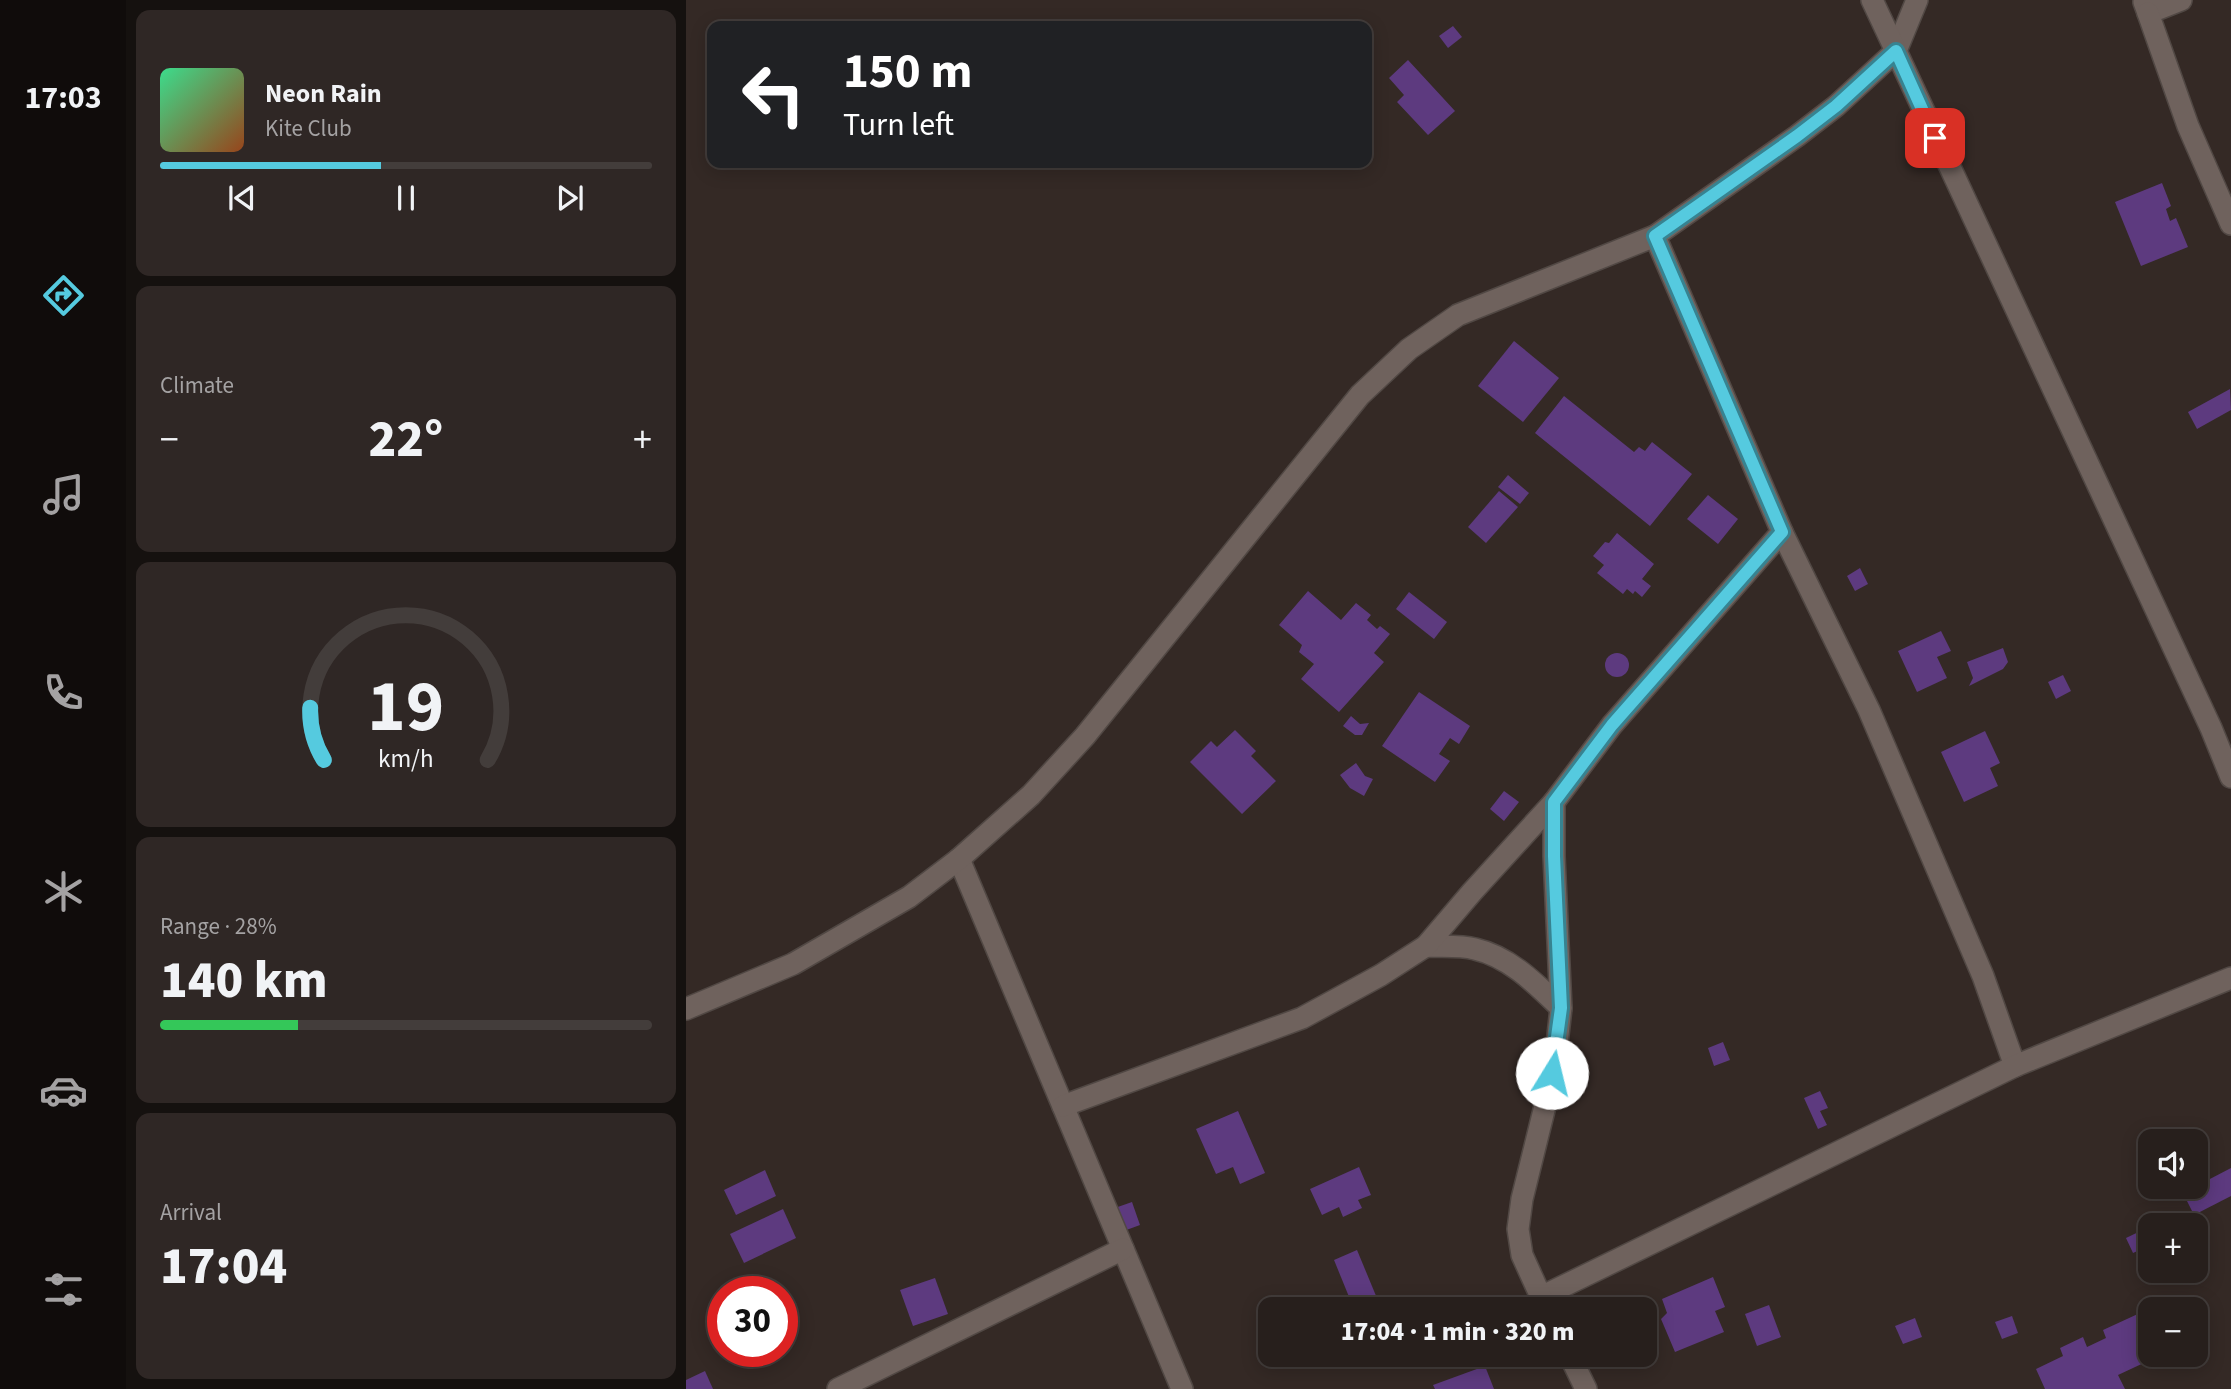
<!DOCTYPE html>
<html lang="en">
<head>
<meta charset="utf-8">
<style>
  body { margin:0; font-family:"Source Sans 3",sans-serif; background:#2f2725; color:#f1f3f6; height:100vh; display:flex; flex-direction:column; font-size:26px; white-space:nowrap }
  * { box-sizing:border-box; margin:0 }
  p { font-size:23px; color:#a4a2a3 }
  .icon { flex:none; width:38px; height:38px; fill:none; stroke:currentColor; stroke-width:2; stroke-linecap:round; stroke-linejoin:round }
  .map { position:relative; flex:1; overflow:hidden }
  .sheet { display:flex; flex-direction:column; gap:10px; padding:10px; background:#15110f; width:560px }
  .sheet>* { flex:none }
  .banner { position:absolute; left:21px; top:21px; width:665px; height:147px; border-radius:14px; box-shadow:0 4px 18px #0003,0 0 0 2px #433d3b; background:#202124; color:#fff; overflow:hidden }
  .buttons { position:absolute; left:1452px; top:1129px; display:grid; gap:14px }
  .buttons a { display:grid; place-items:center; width:70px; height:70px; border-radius:14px; background:#271f1c; box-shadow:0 4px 18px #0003,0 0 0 2px #433d3b; font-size:35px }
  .speed { position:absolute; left:21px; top:1276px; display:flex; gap:14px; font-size:35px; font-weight:700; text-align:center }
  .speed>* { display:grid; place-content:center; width:91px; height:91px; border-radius:50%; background:#271f1c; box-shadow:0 4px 18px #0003,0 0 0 2px #433d3b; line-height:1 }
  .speed .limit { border:10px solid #d22; background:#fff; color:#111 }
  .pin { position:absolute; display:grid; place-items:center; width:60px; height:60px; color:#fff; margin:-30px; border-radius:14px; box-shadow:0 4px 10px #0006 }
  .me { position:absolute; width:77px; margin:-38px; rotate:9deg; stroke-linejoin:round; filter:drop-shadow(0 0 5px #0008) }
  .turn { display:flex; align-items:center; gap:24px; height:147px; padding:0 21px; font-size:32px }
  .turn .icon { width:91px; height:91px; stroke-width:2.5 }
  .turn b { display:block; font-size:49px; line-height:60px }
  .big { font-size:52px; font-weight:800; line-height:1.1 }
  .sheet .tile { flex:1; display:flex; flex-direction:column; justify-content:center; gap:10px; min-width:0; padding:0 24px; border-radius:14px; background:#2f2725 }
  .sheet .dial { align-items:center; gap:0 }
  .dial svg { height:182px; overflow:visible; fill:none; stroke:#433d3b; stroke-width:7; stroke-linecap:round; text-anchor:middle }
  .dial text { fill:#f1f3f6; stroke:none }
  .song { display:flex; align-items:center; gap:21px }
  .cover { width:84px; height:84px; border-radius:10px; background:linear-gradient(135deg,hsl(150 70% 55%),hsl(20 70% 35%)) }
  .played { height:7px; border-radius:4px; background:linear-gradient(90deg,#55cadf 45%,#433d3b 45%) }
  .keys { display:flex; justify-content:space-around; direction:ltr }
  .heat { display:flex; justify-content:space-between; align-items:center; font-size:38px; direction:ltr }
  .charge { height:10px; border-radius:5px; background:linear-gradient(90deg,#34c759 28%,#433d3b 0) }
  .trip { position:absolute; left:572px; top:1297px; width:399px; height:70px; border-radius:14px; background:#271f1c; box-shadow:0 4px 18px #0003,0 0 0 2px #433d3b; font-weight:800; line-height:70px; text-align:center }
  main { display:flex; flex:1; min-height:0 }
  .menu { display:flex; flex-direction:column; width:126px; justify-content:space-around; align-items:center; background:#100c0b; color:#a4a2a3 }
  .menu .icon { width:49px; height:49px }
  .menu .on { color:#55cadf }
  .menu b { font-size:32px; color:#f1f3f6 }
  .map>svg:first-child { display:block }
</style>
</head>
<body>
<main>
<nav class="menu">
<b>17:03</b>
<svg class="icon on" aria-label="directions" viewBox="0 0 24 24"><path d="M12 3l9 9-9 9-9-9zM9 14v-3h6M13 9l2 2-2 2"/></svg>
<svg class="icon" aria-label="music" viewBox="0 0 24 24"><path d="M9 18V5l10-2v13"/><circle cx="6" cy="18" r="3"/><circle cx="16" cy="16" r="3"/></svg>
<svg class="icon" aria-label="phone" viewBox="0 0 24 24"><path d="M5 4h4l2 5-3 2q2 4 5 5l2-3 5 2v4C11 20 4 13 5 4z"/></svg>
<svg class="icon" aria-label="climate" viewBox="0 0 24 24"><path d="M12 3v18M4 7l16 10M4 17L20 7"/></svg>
<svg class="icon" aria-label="car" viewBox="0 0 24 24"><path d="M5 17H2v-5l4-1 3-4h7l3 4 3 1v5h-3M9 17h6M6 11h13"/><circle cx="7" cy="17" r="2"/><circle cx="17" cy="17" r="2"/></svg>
<svg class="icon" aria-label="filters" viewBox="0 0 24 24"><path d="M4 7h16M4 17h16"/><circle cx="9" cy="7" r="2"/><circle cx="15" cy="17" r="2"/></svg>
</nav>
<section class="sheet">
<div class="tile">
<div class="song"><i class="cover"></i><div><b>Neon Rain</b><p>Kite Club</p></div></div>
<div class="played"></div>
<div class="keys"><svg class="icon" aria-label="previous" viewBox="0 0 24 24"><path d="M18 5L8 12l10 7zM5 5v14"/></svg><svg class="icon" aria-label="pause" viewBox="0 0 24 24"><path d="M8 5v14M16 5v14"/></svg><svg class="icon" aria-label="next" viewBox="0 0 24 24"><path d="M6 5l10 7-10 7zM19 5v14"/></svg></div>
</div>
<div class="tile"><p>Climate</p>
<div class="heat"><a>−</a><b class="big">22°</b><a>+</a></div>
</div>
<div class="tile dial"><svg viewBox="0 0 100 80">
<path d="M14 69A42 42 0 1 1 86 69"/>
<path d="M14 69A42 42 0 0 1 8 46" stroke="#55cadf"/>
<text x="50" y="56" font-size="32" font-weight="700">19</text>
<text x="50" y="72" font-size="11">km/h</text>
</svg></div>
<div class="tile"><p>Range · 28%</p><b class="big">140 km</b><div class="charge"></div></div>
<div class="tile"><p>Arrival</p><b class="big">17:04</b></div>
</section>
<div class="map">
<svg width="1545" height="1389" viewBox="0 0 1545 1389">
  <rect width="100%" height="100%" fill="#342925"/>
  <g fill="#5d3a7f">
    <polygon points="767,26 776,37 762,48 753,36"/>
    <polygon points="722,60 769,111 742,135 711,102 718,95 703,78"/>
    <polygon points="1476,183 1485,206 1480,209 1484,221 1490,218 1502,247 1455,266 1429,202"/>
    <polygon points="828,341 873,378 837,422 792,386"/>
    <polygon points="1544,389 1545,410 1511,429 1502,412"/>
    <polygon points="878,396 948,452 953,447 959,451 966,442 1006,474 964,526 849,433"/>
    <polygon points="822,475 843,493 834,504 812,487"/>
    <polygon points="813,491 832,507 800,543 782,527"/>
    <polygon points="1022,495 1052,519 1032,544 1001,519"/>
    <polygon points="931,533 968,564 956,579 965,586 956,597 949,591 947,594 941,589 937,594 911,573 918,565 907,556 919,542 923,543"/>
    <polygon points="1174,568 1182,584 1169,591 1161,576"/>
    <polygon points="622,591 655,620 670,603 685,615 681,620 691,629 694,626 704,634 688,653 698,662 653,712 615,679 628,664 613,652 616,645 593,625"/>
    <polygon points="723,592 761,622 748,639 710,609"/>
    <polygon points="1255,631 1265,651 1251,657 1261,678 1231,692 1212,651"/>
    <polygon points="1317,648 1322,662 1317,669 1283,686 1287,678 1281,662"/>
    <circle cx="931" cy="665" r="12"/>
    <polygon points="1377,675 1385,691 1370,699 1362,682"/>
    <polygon points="733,692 784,726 773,744 764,738 753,754 764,761 749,782 696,746"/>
    <polygon points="665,716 674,724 683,723 676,735 669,735 657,726"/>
    <polygon points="549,730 570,751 565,756 590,781 556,814 504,762 525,741 531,747"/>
    <polygon points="1299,731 1314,763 1304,768 1312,786 1278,802 1255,752"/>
    <polygon points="670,763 679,776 687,779 678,796 664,788 654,775"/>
    <polygon points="818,791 833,802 818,821 804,809"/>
    <polygon points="1037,1042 1044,1060 1028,1066 1022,1048"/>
    <polygon points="1134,1091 1142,1108 1134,1111 1141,1125 1132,1129 1118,1098"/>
    <polygon points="552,1111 579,1173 554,1184 547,1167 530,1174 510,1129"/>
    <polygon points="673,1167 685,1195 672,1200 676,1208 657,1217 653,1207 636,1215 624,1189"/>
    <polygon points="1545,1168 1545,1196 1508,1215 1497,1193"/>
    <polygon points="79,1170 90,1196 50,1215 38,1190"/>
    <polygon points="446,1202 454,1225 435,1232 426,1209"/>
    <polygon points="97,1209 110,1238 58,1263 44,1234"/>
    <polygon points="1465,1226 1465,1245 1447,1253 1440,1238"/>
    <polygon points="671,1250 693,1303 677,1309 668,1309 648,1260"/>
    <polygon points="1027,1277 1039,1307 1029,1311 1038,1332 989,1352 975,1319 981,1313 976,1299"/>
    <polygon points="249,1278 262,1314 227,1326 214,1290"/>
    <polygon points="1083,1305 1095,1337 1071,1346 1059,1314"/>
    <polygon points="1454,1313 1465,1335 1465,1354 1477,1354 1432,1375 1439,1389 1359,1389 1350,1369 1377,1356 1374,1348 1397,1337 1401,1347 1420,1338 1417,1330"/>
    <polygon points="1326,1316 1332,1333 1316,1339 1309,1322"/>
    <polygon points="1229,1318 1236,1337 1217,1344 1209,1326"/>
    <polygon points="799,1366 808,1389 749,1389 747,1385"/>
    <polygon points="19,1371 27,1389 0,1389 0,1380"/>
  </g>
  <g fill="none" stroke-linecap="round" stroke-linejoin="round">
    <defs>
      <g id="minor">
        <polyline points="1231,0 1210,51 1525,728 1545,777"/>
        <polyline points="1458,2 1462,13 1495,0"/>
        <polyline points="1462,13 1502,126 1545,224"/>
        <polyline points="1096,532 1183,710 1297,976 1329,1066"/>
        <polyline points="273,859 496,1389"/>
        <path d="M740,946C755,947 774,945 789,949C824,957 850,984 875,1008"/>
        <polyline points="0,1009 107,964 223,897 273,859 345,795 399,736 674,395 723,349 772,315 969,236 1111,136 1150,106 1210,51 1186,0"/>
        <polyline points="377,1106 616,1018 695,975 740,946 786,892 868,802 926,725 1096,532 969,236"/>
        <polyline points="855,1297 1329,1066 1545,978"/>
        <polyline points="860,1308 836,1255 832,1229 836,1199 862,1094 870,1053 875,1008 868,856 868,802"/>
        <polyline points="883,1354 900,1389"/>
        <polyline points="152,1389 437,1249"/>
      </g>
    </defs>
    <use href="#minor" stroke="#514844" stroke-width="24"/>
    <use href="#minor" stroke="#6f625d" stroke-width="21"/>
  </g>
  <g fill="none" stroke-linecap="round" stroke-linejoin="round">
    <defs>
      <polyline id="route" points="866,1073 875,1008 868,856 868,802 926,725 1096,532 969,236 1111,136 1150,106 1210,51 1249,138"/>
    </defs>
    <use href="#route" stroke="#378391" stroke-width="18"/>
    <use href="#route" stroke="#55cadf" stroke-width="12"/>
  </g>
</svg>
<div class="buttons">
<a><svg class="icon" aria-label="sound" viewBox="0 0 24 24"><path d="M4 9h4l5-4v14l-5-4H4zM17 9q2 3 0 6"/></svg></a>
<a>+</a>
<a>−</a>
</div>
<div class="speed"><div class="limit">30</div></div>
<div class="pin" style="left:1249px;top:138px;background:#d93025"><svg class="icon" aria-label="arrive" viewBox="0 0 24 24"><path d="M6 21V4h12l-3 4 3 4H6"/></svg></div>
<svg class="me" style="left:866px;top:1073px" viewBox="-20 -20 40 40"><circle r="19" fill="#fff"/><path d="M0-13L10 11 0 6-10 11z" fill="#55cadf"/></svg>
<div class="trip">17:04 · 1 min · 320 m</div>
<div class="banner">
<div class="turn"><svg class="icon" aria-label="left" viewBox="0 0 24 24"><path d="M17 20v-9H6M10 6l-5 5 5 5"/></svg><div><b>150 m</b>Turn left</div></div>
</div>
</div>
</main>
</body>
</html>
